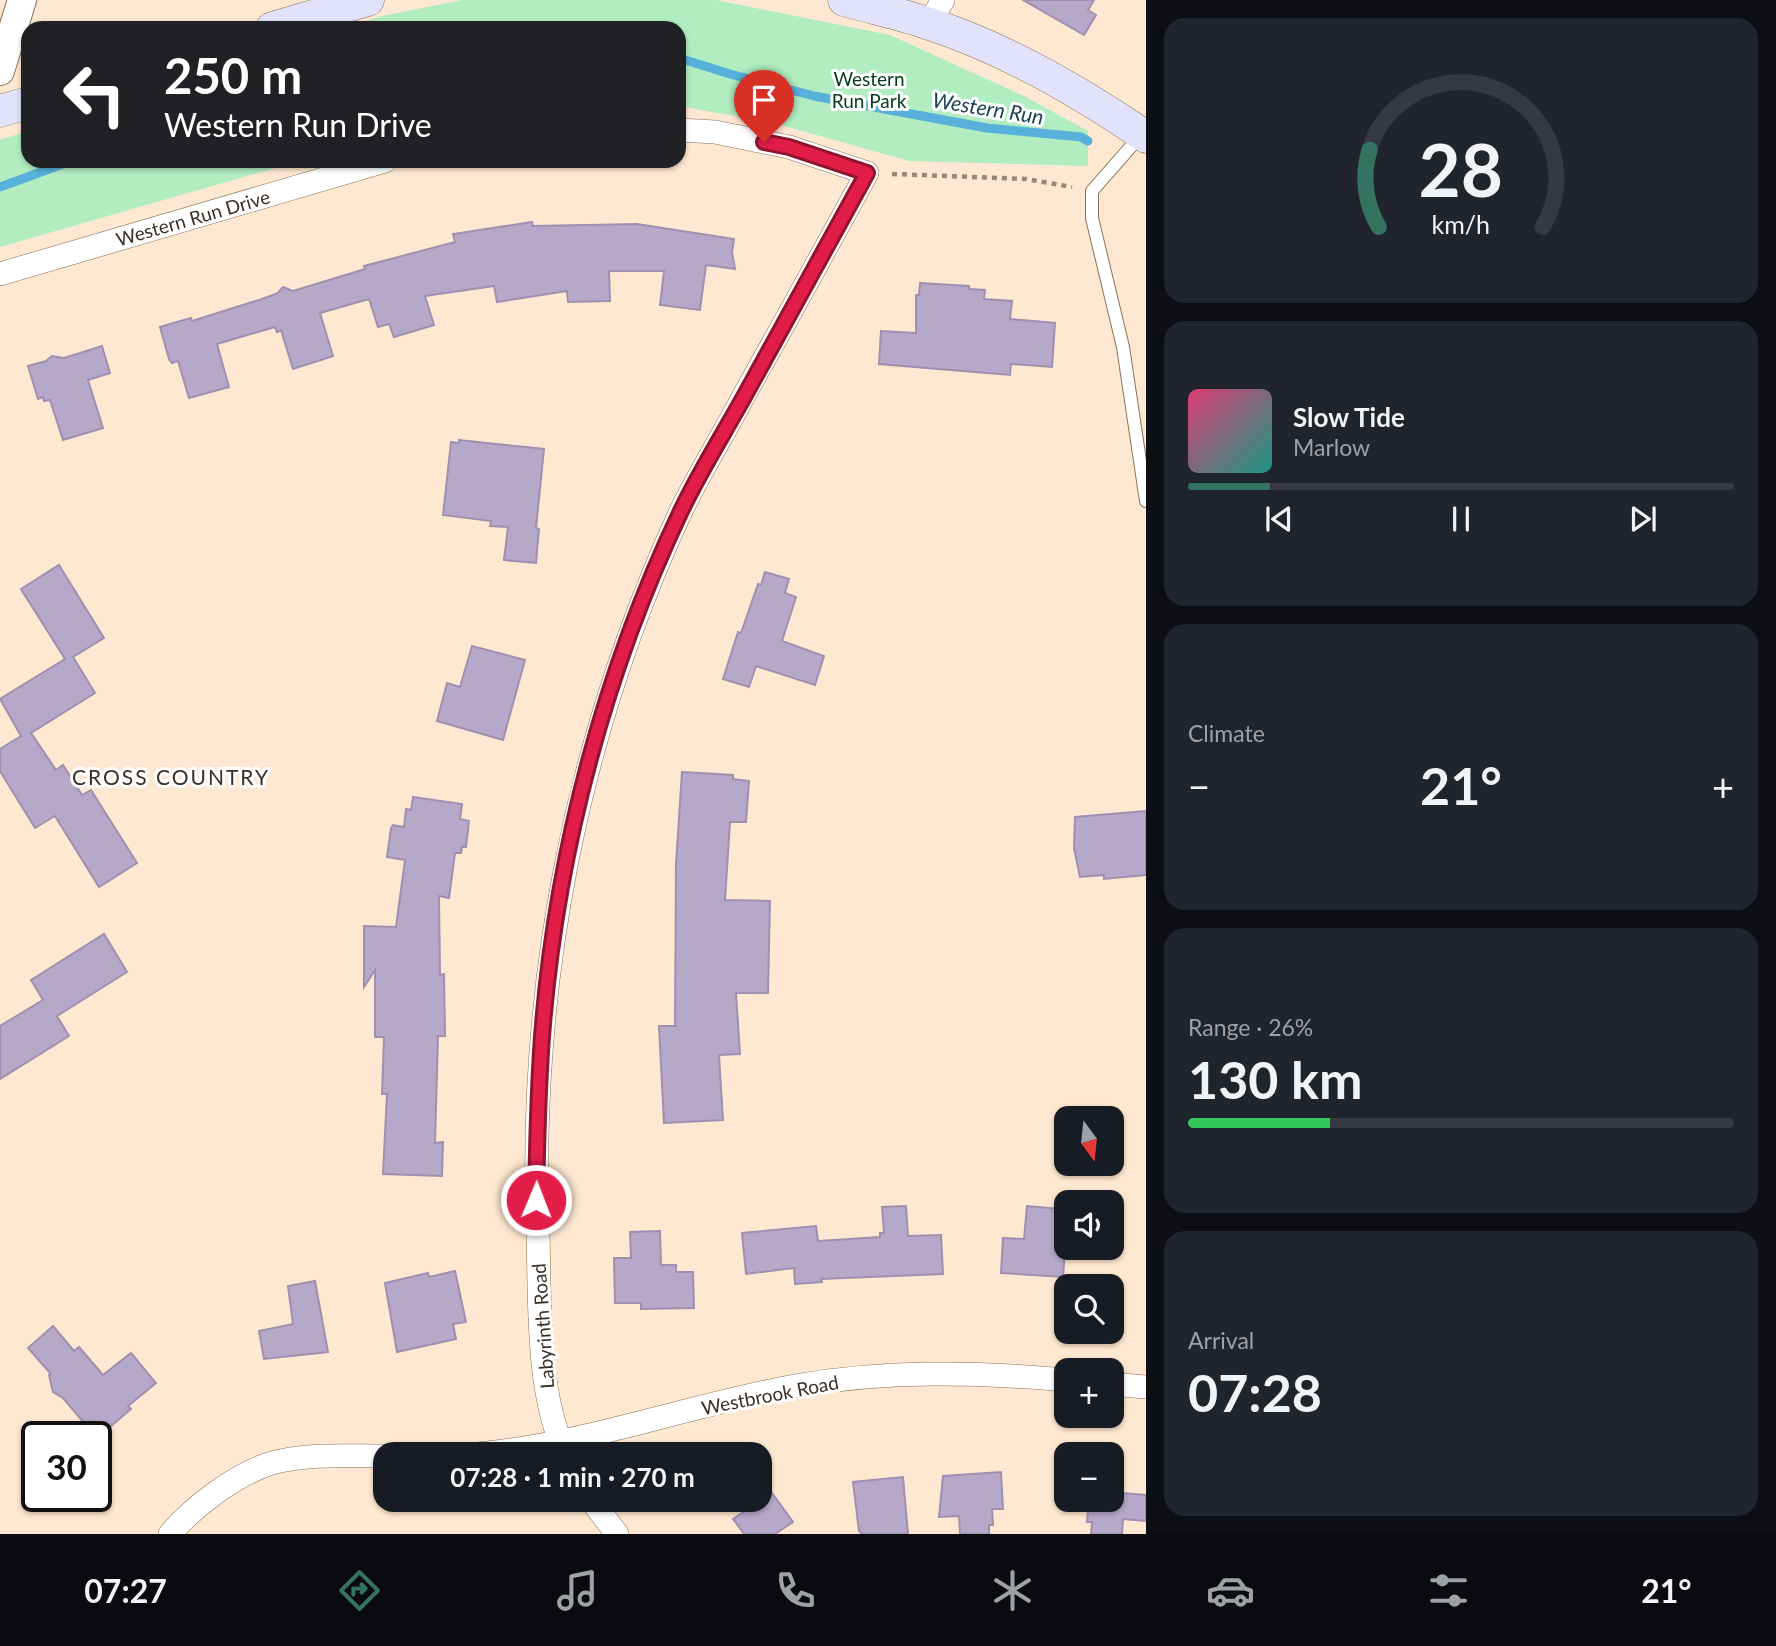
<!DOCTYPE html>
<html lang="en">
<head>
<meta charset="utf-8">
<style>
  body { margin:0; font-family:Lato,sans-serif; background:#20242c; color:#f1f3f6; height:100vh; display:flex; flex-direction:column; font-size:26px; white-space:nowrap }
  * { box-sizing:border-box; margin:0 }
  p { font-size:23px; color:#9ea1a6 }
  .icon { flex:none; width:38px; height:38px; fill:none; stroke:currentColor; stroke-width:2; stroke-linecap:round; stroke-linejoin:round }
  .map { position:relative; flex:1; overflow:hidden }
  .details { display:flex; flex-direction:column; gap:18px; padding:18px; background:#0d0f14; width:630px }
  .details>* { flex:none }
  .banner { position:absolute; left:21px; top:21px; width:665px; height:147px; border-radius:21px; box-shadow:0 2px 5px #0004; background:#202124; color:#fff; overflow:hidden }
  .needle { width:46px; rotate:165deg }
  .tools { position:absolute; left:1054px; top:1106px; display:grid; gap:14px }
  .tools a { display:grid; place-items:center; width:70px; height:70px; border-radius:14px; background:#171b24; box-shadow:0 2px 5px #0004; font-size:35px }
  .speed { position:absolute; left:21px; top:1421px; display:flex; gap:14px; font-size:35px; font-weight:700; text-align:center }
  .speed>* { display:grid; place-content:center; width:91px; height:91px; border-radius:50%; background:#171b24; box-shadow:0 2px 5px #0004; line-height:1 }
  .speed .limit { border:4px solid #111; border-radius:10px; background:#fff; color:#111 }
  .pin { position:absolute; display:grid; place-items:center; width:60px; height:60px; color:#fff; margin:-72px -30px; border-radius:50% 50% 50% 0; rotate:-45deg; box-shadow:0 0 7px #0007 }
  .pin .icon { rotate:45deg }
  .me { position:absolute; width:77px; margin:-38px; rotate:1deg; stroke-linejoin:round; filter:drop-shadow(0 0 5px #0008) }
  .turn { display:flex; align-items:center; gap:24px; height:147px; padding:0 28px; font-size:32px }
  .turn .icon { width:91px; height:91px; stroke-width:2.5 }
  .turn b { display:block; font-size:49px; line-height:60px }
  .big { font-size:52px; font-weight:700; line-height:1.1 }
  .details .widget { flex:1; display:flex; flex-direction:column; justify-content:center; gap:10px; min-width:0; padding:0 24px; border-radius:21px; background:#20242c }
  .details .dial { align-items:center; gap:0 }
  .dial svg { height:182px; overflow:visible; fill:none; stroke:#363941; stroke-width:7; stroke-linecap:round; text-anchor:middle }
  .dial text { fill:#f1f3f6; stroke:none }
  .song { display:flex; align-items:center; gap:21px }
  .cover { width:84px; height:84px; border-radius:10px; background:linear-gradient(135deg,hsl(340 70% 55%),hsl(170 70% 35%)) }
  .played { height:7px; border-radius:4px; background:linear-gradient(90deg,#337360 15%,#363941 15%) }
  .keys { display:flex; justify-content:space-around; direction:ltr }
  .heat { display:flex; justify-content:space-between; align-items:center; font-size:38px; direction:ltr }
  .charge { height:10px; border-radius:5px; background:linear-gradient(90deg,#34c759 26%,#363941 0) }
  .trip { position:absolute; left:373px; top:1442px; width:399px; height:70px; border-radius:21px; background:#171b24; box-shadow:0 2px 5px #0004; font-weight:700; line-height:70px; text-align:center }
  .tabs { display:flex; height:112px; justify-content:space-around; align-items:center; background:#090b0e; color:#9ea1a6 }
  .tabs .icon { width:49px; height:49px }
  .tabs .selected { color:#337360 }
  .tabs b { font-size:32px; color:#f1f3f6 }
  main { display:flex; flex:1; min-height:0 }
  .map>svg:first-child { display:block }
</style>
</head>
<body>
<main>
<div class="map">
<svg width="1146" height="1534" viewBox="0 0 1146 1534">
  <rect width="100%" height="100%" fill="#ffe8d1"/>
  <g fill="#b1edc1">
    <polygon points="462,0 716,0 890,35 1026,97 1088,131 1088,166 909,161 777,124 679,106 679,28 345,28 382,16"/>
    <polygon points="28,131 28,161 300,161 0,247 0,140"/>
  </g>
  <g fill="none" stroke-linecap="round" stroke-linejoin="round">
    <g stroke="#57b1db" stroke-width="9">
      <polyline points="679,58 730,74 814,96 987,128 1081,137 1088,141"/>
      <polyline points="0,187 71,161"/>
    </g>
  </g>
  <g fill="#b6a8c8" stroke="#9f90b0" stroke-width="2">
    <polygon points="1023,0 1094,0 1088,10 1096,15 1084,35"/>
    <polygon points="532,222 533,226 637,224 734,239 732,252 735,269 706,265 700,310 660,305 664,271 609,271 610,301 568,302 567,291 497,302 494,286 425,296 434,325 394,337 389,324 378,327 369,299 320,313 333,356 293,369 281,330 277,332 275,327 217,344 229,387 189,398 178,361 172,363 169,359 160,327 191,318 192,321 262,299 278,293 283,287 293,291 365,269 364,266 455,242 453,234"/>
    <polygon points="920,283 969,286 969,289 985,290 984,299 1012,301 1010,319 1055,323 1052,367 1011,364 1010,375 879,364 881,331 916,333 916,295 919,295"/>
    <polygon points="102,346 110,373 88,380 103,428 63,440 50,400 44,401 43,397 38,399 28,366 46,361 52,356 64,358"/>
    <polygon points="459,440 544,449 538,508 536,528 539,529 536,563 504,560 508,527 490,526 491,521 443,515 451,442 459,443"/>
    <polygon points="59,565 104,638 73,657 95,693 31,733 56,770 63,765 82,795 91,790 137,863 99,887 55,816 35,828 0,771 0,749 21,736 0,699 65,659 21,589"/>
    <polygon points="765,572 789,579 785,593 796,597 782,641 824,656 815,685 756,666 749,687 723,679 738,632 741,633 758,584 761,585"/>
    <polygon points="472,646 525,660 503,740 437,721 447,683 460,687"/>
    <polygon points="682,772 733,775 733,779 749,781 746,822 730,822 725,900 770,901 768,993 736,993 740,1054 719,1055 723,1120 664,1123 659,1026 675,1026 676,864"/>
    <polygon points="413,797 462,804 460,819 469,821 466,847 462,847 461,853 455,853 449,898 439,896 440,975 444,974 445,1036 438,1036 435,1143 443,1142 442,1176 383,1174 387,1094 382,1094 384,1037 375,1037 375,970 364,987 364,926 396,927 405,860 387,857 391,828 393,825 404,827 406,809 411,810"/>
    <polygon points="1146,811 1146,875 1104,879 1104,875 1080,877 1074,848 1075,817"/>
    <polygon points="104,934 127,972 57,1016 69,1036 0,1079 0,1026 43,1000 31,980"/>
    <polygon points="906,1206 908,1236 941,1235 943,1274 821,1279 822,1282 795,1284 794,1268 746,1274 742,1233 816,1226 818,1241 880,1237 880,1233 884,1233 882,1207"/>
    <polygon points="1027,1206 1060,1209 1058,1234 1066,1235 1063,1277 1001,1273 1003,1238 1024,1239"/>
    <polygon points="660,1231 661,1265 676,1265 676,1272 693,1272 694,1308 641,1309 641,1303 615,1303 614,1258 631,1258 630,1232"/>
    <polygon points="455,1271 466,1322 453,1324 456,1339 397,1352 385,1283 428,1273 429,1277"/>
    <polygon points="315,1281 328,1352 264,1359 259,1331 293,1324 288,1286"/>
    <polygon points="53,1326 74,1351 79,1347 103,1375 131,1353 156,1383 128,1406 131,1409 97,1438 63,1398 53,1392 49,1375 51,1374 28,1348"/>
    <polygon points="1001,1472 1003,1509 992,1509 993,1525 989,1525 989,1534 960,1534 959,1516 939,1517 943,1476"/>
    <polygon points="903,1477 908,1534 862,1534 859,1531 853,1482"/>
    <polygon points="1111,1492 1146,1495 1146,1521 1123,1519 1122,1534 1091,1534 1092,1522 1087,1522 1089,1500 1111,1500"/>
    <polygon points="772,1493 793,1522 775,1534 744,1534 733,1519"/>
  </g>
  <g fill="none" stroke-linecap="round" stroke-linejoin="round">
    <defs>
      <polyline id="service" points="1142,134 1092,191 1092,218 1123,347 1146,501"/>
      <g id="minor">
        <polyline points="929,23 943,0"/>
        <polyline points="0,274 385,161"/>
        <polyline points="1111,1384 1146,1387"/>
        <path d="M478,1454C586,1444 689,1405 795,1386C885,1370 976,1372 1066,1380"/>
        <path d="M566,1454C536,1395 540,1299 538,1233C528,985 576,738 680,513C699,474 722,437 742,399C784,324 826,248 867,173L789,147L715,132L679,130"/>
        <polyline points="591,1500 617,1534"/>
        <path d="M170,1534C194,1506 236,1474 272,1463C308,1453 348,1456 385,1456"/>
      </g>
      <polyline id="tertiary" points="0,71 22,0"/>
      <g id="secondary">
        <path d="M844,0C872,8 900,14 927,23C1005,48 1079,91 1146,137"/>
        <polyline points="272,28 368,0"/>
        <polyline points="0,111 28,103"/>
      </g>
    </defs>
    <use href="#service" stroke="#8a7158" stroke-width="14"/>
    <use href="#minor" stroke="#8a7158" stroke-width="24"/>
    <use href="#tertiary" stroke="#8a7158" stroke-width="30"/>
    <use href="#secondary" stroke="#8a7158" stroke-width="33"/>
    <polyline stroke="#978776" stroke-width="4.5" stroke-dasharray="5 5" stroke-linecap="butt" points="892,174 1026,179 1072,187"/>
    <use href="#service" stroke="#fff" stroke-width="12"/>
    <use href="#minor" stroke="#fff" stroke-width="23"/>
    <use href="#tertiary" stroke="#fff" stroke-width="28"/>
    <use href="#secondary" stroke="#e2e3fa" stroke-width="32"/>
  </g>
  <g fill="none" stroke-linecap="round" stroke-linejoin="round">
    <defs>
      <path id="route" d="M536,1200C537,1141 538,1082 543,1024C558,847 605,671 681,511C700,471 724,433 745,395C786,321 826,247 867,173L789,147L764,142"/>
    </defs>
    <use href="#route" stroke="#92132f" stroke-width="18"/>
    <use href="#route" stroke="#e11d48" stroke-width="12"/>
  </g>
  <g text-anchor="middle" stroke-width="6" stroke-linejoin="round" paint-order="stroke">
    <g font-size="19" fill="#003c1c" stroke="#fff">
      <text x="869" y="86">Western<tspan x="869" dy="22">Run Park</tspan></text>
    </g>
    <g font-size="19" fill="#3b3025" stroke="#fff">
      <text transform="translate(193 218) rotate(-16)" y="7">Western Run Drive</text>
      <text transform="translate(543 1326) rotate(-94)" y="7">Labyrinth Road</text>
      <text transform="translate(770 1395) rotate(-11)" y="7">Westbrook Road</text>
    </g>
    <g font-size="21" font-style="italic" fill="#1b4254" stroke="#fff">
      <text transform="translate(988 109) rotate(9)" y="7">Western Run</text>
    </g>
    <g font-size="21" letter-spacing="2" fill="#3b3025" stroke="#fff">
      <text x="171" y="785">CROSS COUNTRY</text>
    </g>
  </g>
</svg>
<div class="tools">
<a><svg class="needle" viewBox="-14 -14 28 28"><path d="M0-13l5 13h-10z" fill="#e53935"/><path d="M0 13l5-13h-10z" fill="#9ea1a6"/></svg></a>
<a><svg class="icon" aria-label="sound" viewBox="0 0 24 24"><path d="M4 9h4l5-4v14l-5-4H4zM17 9q2 3 0 6"/></svg></a>
<a><svg class="icon" aria-label="search" viewBox="0 0 24 24"><circle cx="10" cy="10" r="6"/><path d="M15 15l6 6"/></svg></a>
<a>+</a>
<a>−</a>
</div>
<div class="speed"><div class="limit">30</div></div>
<div class="pin" style="left:764px;top:142px;background:#d93025"><svg class="icon" aria-label="arrive" viewBox="0 0 24 24"><path d="M6 21V4h12l-3 4 3 4H6"/></svg></div>
<svg class="me" style="left:536px;top:1200px" viewBox="-20 -20 40 40"><circle r="17" fill="#e11d48" stroke="#fff" stroke-width="3"/><path d="M0-11L8 9 0 5-8 9z" fill="#fff"/></svg>
<div class="trip">07:28 · 1 min · 270 m</div>
<div class="banner">
<div class="turn"><svg class="icon" aria-label="left" viewBox="0 0 24 24"><path d="M17 20v-9H6M10 6l-5 5 5 5"/></svg><div><b>250 m</b>Western Run Drive</div></div>
</div>
</div>
<section class="details">
<div class="widget dial"><svg viewBox="0 0 100 80">
<path d="M14 69A42 42 0 1 1 86 69"/>
<path d="M14 69A42 42 0 0 1 10 35" stroke="#337360"/>
<text x="50" y="56" font-size="32" font-weight="700">28</text>
<text x="50" y="72" font-size="11">km/h</text>
</svg></div>
<div class="widget">
<div class="song"><i class="cover"></i><div><b>Slow Tide</b><p>Marlow</p></div></div>
<div class="played"></div>
<div class="keys"><svg class="icon" aria-label="previous" viewBox="0 0 24 24"><path d="M18 5L8 12l10 7zM5 5v14"/></svg><svg class="icon" aria-label="pause" viewBox="0 0 24 24"><path d="M8 5v14M16 5v14"/></svg><svg class="icon" aria-label="next" viewBox="0 0 24 24"><path d="M6 5l10 7-10 7zM19 5v14"/></svg></div>
</div>
<div class="widget"><p>Climate</p>
<div class="heat"><a>−</a><b class="big">21°</b><a>+</a></div>
</div>
<div class="widget"><p>Range · 26%</p><b class="big">130 km</b><div class="charge"></div></div>
<div class="widget"><p>Arrival</p><b class="big">07:28</b></div>
</section>
</main>
<nav class="tabs">
<b>07:27</b>
<svg class="icon selected" aria-label="directions" viewBox="0 0 24 24"><path d="M12 3l9 9-9 9-9-9zM9 14v-3h6M13 9l2 2-2 2"/></svg>
<svg class="icon" aria-label="music" viewBox="0 0 24 24"><path d="M9 18V5l10-2v13"/><circle cx="6" cy="18" r="3"/><circle cx="16" cy="16" r="3"/></svg>
<svg class="icon" aria-label="phone" viewBox="0 0 24 24"><path d="M5 4h4l2 5-3 2q2 4 5 5l2-3 5 2v4C11 20 4 13 5 4z"/></svg>
<svg class="icon" aria-label="climate" viewBox="0 0 24 24"><path d="M12 3v18M4 7l16 10M4 17L20 7"/></svg>
<svg class="icon" aria-label="car" viewBox="0 0 24 24"><path d="M5 17H2v-5l4-1 3-4h7l3 4 3 1v5h-3M9 17h6M6 11h13"/><circle cx="7" cy="17" r="2"/><circle cx="17" cy="17" r="2"/></svg>
<svg class="icon" aria-label="filters" viewBox="0 0 24 24"><path d="M4 7h16M4 17h16"/><circle cx="9" cy="7" r="2"/><circle cx="15" cy="17" r="2"/></svg>
<b>21°</b>
</nav>
</body>
</html>
